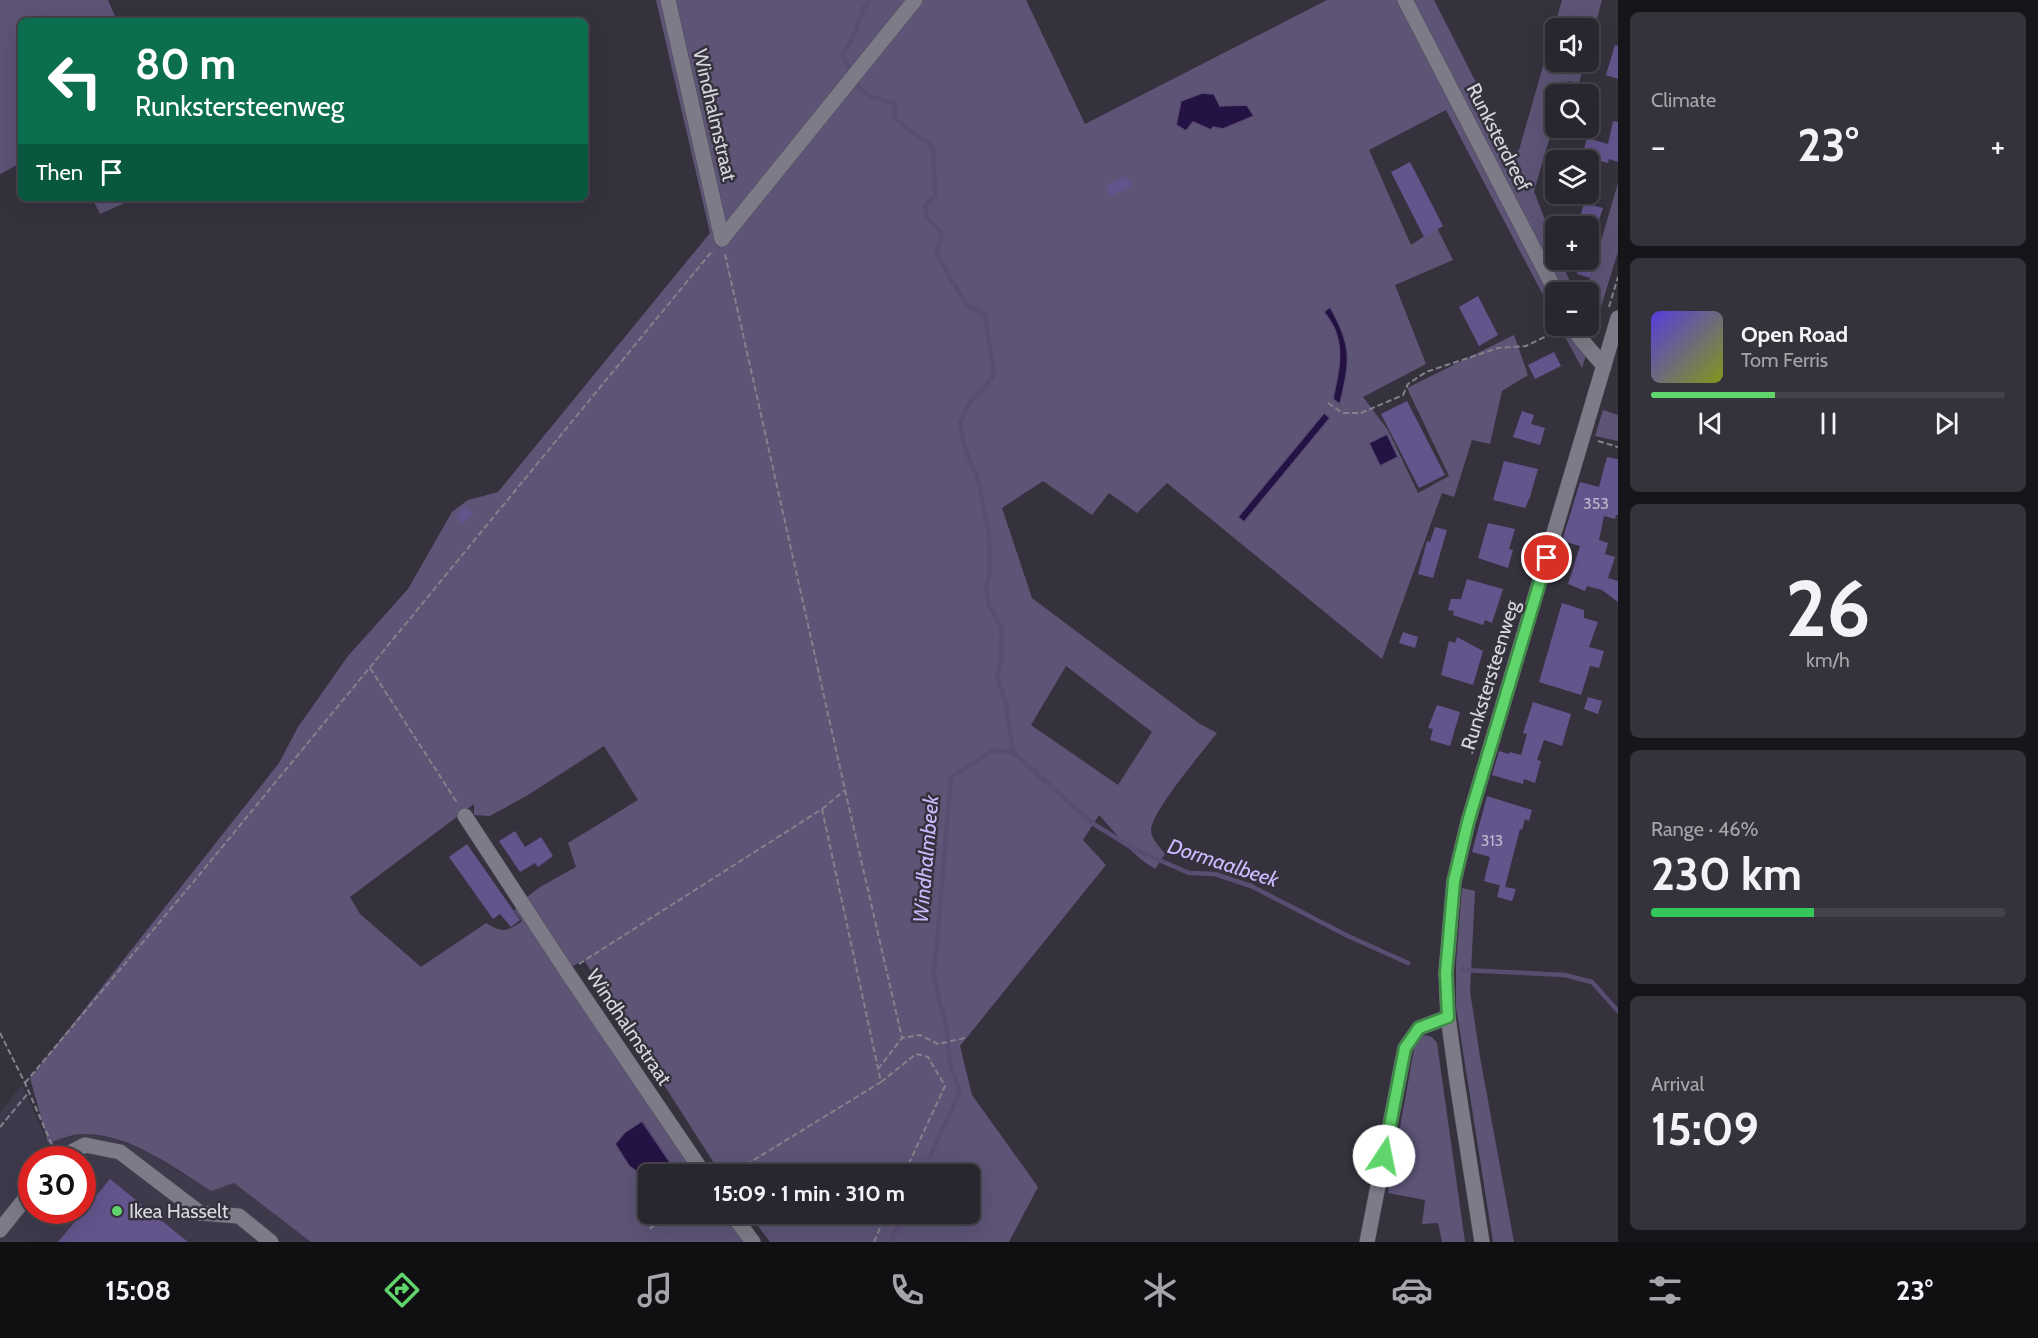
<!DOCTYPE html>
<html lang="en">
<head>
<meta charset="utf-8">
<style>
  body { margin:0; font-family:Cabin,sans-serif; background:#34323a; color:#f1f3f6; height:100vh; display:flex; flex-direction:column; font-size:22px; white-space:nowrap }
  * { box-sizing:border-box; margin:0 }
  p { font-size:20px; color:#a5a5aa }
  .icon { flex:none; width:33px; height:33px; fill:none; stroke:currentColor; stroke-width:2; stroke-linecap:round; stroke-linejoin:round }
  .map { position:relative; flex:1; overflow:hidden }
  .details { display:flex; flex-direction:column; gap:12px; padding:12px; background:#161519; width:420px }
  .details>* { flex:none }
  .banner { position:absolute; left:18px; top:18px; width:570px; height:183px; border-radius:9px; box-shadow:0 6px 24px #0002,0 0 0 2px #44434a; background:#0b6e4f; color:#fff; overflow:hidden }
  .controls { position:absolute; left:1545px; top:18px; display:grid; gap:12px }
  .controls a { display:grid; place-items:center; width:54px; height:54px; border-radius:9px; background:#28262e; box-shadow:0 6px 24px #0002,0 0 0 2px #44434a; font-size:30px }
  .speed { position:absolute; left:18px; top:1146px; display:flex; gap:12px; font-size:30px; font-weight:700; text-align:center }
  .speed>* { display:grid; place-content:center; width:78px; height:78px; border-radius:50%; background:#28262e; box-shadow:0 6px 24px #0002,0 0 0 2px #44434a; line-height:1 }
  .speed .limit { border:9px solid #d22; background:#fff; color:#111 }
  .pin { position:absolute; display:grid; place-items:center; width:51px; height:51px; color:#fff; margin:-26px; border:3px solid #fff; border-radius:50%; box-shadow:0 2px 6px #0007 }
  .me { position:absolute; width:66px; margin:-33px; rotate:11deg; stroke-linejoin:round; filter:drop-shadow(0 0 4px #0008) }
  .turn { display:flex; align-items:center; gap:21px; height:126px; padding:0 18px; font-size:27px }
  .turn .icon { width:78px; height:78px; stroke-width:2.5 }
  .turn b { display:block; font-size:42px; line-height:51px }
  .then { display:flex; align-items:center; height:57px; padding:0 18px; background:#0003; gap:12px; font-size:22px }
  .big { font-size:45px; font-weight:700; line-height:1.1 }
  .details .tile { flex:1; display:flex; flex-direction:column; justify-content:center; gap:9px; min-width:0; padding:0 21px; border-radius:9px; background:#34323a }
  .details .dial { align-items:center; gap:0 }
  .dial b { font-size:78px; line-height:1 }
  .song { display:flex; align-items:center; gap:18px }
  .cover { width:72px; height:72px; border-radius:9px; background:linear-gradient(135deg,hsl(250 70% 55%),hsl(70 70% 35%)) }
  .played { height:6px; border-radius:3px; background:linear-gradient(90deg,#5fd56b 35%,#44434a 35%) }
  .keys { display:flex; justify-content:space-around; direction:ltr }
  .heat { display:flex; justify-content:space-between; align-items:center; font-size:33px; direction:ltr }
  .charge { height:9px; border-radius:4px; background:linear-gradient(90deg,#34c759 46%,#44434a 0) }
  .trip { position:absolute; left:638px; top:1164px; width:342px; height:60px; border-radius:9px; background:#28262e; box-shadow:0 6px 24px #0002,0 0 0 2px #44434a; font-weight:700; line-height:60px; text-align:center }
  .dock { display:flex; height:96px; justify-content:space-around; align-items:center; background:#100f12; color:#a5a5aa }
  .dock .icon { width:42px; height:42px }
  .dock .selected { color:#5fd56b }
  .dock b { font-size:27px; color:#f1f3f6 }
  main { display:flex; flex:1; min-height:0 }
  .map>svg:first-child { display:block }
</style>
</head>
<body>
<main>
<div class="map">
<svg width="1618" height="1242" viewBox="0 0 1618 1242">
  <rect width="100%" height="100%" fill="#35323e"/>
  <path fill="#3e3a4c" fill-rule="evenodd" d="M22,1085L48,1143L83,1133L110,1138L145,1150L211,1191L316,1151L345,1242H0V1112ZM32,1160H82V1210H32Z"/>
  <g fill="#5d5476" fill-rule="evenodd">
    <polygon points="0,0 108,0 117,21 21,21 21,163 0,174"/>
    <path d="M656,0H1026L1085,124L1327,0H1434L1512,153L1519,150L1562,0H1602L1589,49L1588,28H1556V62H1585L1579,83L1568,81L1563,94H1556L1555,120L1534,191L1555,246L1556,260H1561L1574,292H1556L1555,318L1446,110L1369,150L1411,245L1437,228L1453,260L1395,285L1426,364L1363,397L1388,430L1418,493L1449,476L1407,388L1514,335L1528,375L1502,391L1490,444L1472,440L1454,497L1442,493L1382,659L1167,483L1137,513L1109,493L1092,515L1043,481L1002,508L1032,598L1200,724L1217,733C1204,750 1151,812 1151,830C1151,839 1160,847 1165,854L1155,869C1128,852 1120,837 1099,815L1083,840L1106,865L960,1046L972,1095L1038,1187L1009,1242H770L749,1214H969V1174H721L584,960L567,969L524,899L540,887L576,867L568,843L638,800L604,746L528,795L490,816L474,815V804L350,897L360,914L421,967L486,923C502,933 507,932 522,921L514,910L520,907L701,1174H678L643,1121L629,1166L648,1179V1214H729L750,1242H311L234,1183L211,1191C173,1167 132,1135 85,1134C73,1133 59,1140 48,1143L30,1078L279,763L298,727L348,656L408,589L452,512L468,500L498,492L710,233ZM1066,666L1152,732L1118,785L1031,725Z"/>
    <polygon points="1618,183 1618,252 1582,368 1559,326 1588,326 1588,292 1586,292"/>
    <polygon points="92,198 136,198 100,214"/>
    <polygon points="1603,410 1618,415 1618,441 1595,436"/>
    <polygon points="1462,888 1475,891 1470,991 1480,1057 1514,1242 1493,1242 1456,1007 1456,964"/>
    <polygon points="1424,1035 1432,1037 1437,1043 1465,1242 1442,1242 1438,1223 1422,1224 1425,1200 1388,1193 1415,1044"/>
  </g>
  <g fill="#241244" stroke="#5a4d72" stroke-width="1.5">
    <polygon points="1202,93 1214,94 1220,106 1247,105 1254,116 1223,129 1213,127 1211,130 1193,122 1186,131 1176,125 1181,101"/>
    <path d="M1330,307C1353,347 1350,361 1340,404L1333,399C1337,378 1344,354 1336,333C1334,325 1328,318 1324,312Z"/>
    <polygon points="1324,413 1330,418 1244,522 1238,517"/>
    <polygon points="1387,434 1398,457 1380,466 1369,443"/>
    <polygon points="642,1121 678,1174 648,1174 648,1179 629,1166 615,1144 625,1132"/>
  </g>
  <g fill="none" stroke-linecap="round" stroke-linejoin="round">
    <g stroke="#5a4d72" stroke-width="4.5">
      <path d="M870,0L863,9L853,38L843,54C852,84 862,98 894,103L895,119L933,147L935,195L925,207L927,218L942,233L936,254L966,304L985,315L994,374L986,386L969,403L960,424L964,445L979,483L989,535L990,573L986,587L989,606L1002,628L1001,663L997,676L1006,704L1013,752L991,751L951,777L936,954L933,974L947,1031L950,1064L960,1091L922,1174"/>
      <polyline points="1013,752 1092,823 1134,849 1189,873 1215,874 1251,886 1348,936 1408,963"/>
      <polyline points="1463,970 1565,975 1592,982 1618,1011"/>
      <polyline points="891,1242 904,1214"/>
    </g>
  </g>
  <g fill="#63548c">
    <polygon points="1615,45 1618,46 1618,79 1606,75"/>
    <polygon points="1613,121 1618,122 1618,162 1609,159 1608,163 1582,156 1587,138 1608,144"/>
    <polygon points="1410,162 1443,226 1424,237 1391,172"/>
    <polygon points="1127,176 1132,186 1111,196 1105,186"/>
    <polygon points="1584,203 1603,208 1597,226 1577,226"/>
    <polygon points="1580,262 1594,265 1590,278 1577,274"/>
    <polygon points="1478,296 1498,335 1479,346 1459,307"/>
    <polygon points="1554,352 1561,366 1535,379 1528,365"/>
    <polygon points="1407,401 1445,475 1419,488 1381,414"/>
    <polygon points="1522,411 1534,415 1531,424 1545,428 1540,445 1513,437"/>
    <polygon points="1607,457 1618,459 1618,515 1616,515 1615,519 1604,516 1599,540 1608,543 1605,554 1615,557 1608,578 1618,581 1618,602 1602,590 1587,586 1585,591 1568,584 1580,546 1562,541 1580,482 1599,487"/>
    <polygon points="1504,461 1538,469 1530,497 1525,508 1493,500"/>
    <polygon points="465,505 473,513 463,524 455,517"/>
    <polygon points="1488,523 1515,529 1509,549 1513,550 1508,568 1478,558"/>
    <polygon points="1435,527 1447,530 1433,578 1418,574 1427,541 1430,542"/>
    <polygon points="1467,579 1503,589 1492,623 1485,620 1483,625 1453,615 1454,611 1448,610 1451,599 1461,599"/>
    <polygon points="1562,603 1584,610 1584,618 1598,622 1589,647 1604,651 1599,668 1590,666 1581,695 1539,682"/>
    <polygon points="1403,632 1418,637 1415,648 1399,643"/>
    <polygon points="1457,637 1483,651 1473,685 1441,675 1449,641 1455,643"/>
    <polygon points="1588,697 1602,701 1598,714 1584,709"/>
    <polygon points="1533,702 1571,714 1562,746 1544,740 1537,760 1541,761 1535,783 1524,779 1523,784 1492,775 1499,751 1509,754 1510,752 1521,755 1527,734 1523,733"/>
    <polygon points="1437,705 1460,712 1450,746 1430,740 1433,729 1428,728"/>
    <polygon points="1487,796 1532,810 1529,821 1525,819 1522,830 1520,829 1505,887 1516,889 1512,901 1497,897 1500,885 1502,886 1484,881 1490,857 1472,852"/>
    <polygon points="515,831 525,847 541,837 553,856 538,867 535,863 520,872 499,841"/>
    <polygon points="467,844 520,920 511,927 500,914 493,919 449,857"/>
    <polygon points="110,1179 142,1205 188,1242 58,1242"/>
  </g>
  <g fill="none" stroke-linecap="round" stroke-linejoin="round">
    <defs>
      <g id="minor">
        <polyline points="668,0 722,239"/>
        <polyline points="1405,0 1556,292"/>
        <polyline points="722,239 915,0"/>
        <polyline points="1573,326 1579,337 1604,366"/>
        <polyline points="465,816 567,972 704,1174"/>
        <polyline points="56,1160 85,1145 120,1152 200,1213 239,1216 271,1242"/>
        <polyline points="732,1214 753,1242"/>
        <polyline points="0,1230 32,1190"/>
        <polyline points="1367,1242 1405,1048 1419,1028 1448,1017"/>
        <polyline points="1482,1242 1457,1082 1448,1017 1446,973 1454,881 1468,822 1618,318"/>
      </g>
    </defs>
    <use href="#minor" stroke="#514e59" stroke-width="16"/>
    <g stroke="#83818b" stroke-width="2" stroke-dasharray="6 3" stroke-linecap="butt">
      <polyline points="725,254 845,790 902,1038"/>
      <polyline points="1609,307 1618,277"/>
      <polyline points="1328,403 1343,413 1361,413 1403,395 1408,384 1426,372 1498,348 1526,346 1561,329"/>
      <polyline points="1598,441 1618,447"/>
      <polyline points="370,668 458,804"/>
      <polyline points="1472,754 1477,736"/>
      <polyline points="822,809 845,790"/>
      <polyline points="579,964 822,809 881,1082 731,1174"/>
      <polyline points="0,1033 25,1083 52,1145"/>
      <polyline points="878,1069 902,1038 920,1035 938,1044 965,1038"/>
      <polyline points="881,1082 916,1054 928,1057 945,1086 904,1174"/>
      <polyline points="25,1083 200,874 713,250"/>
      <polyline points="0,1127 29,1092"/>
      <polyline points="650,1229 665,1214"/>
      <polyline points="874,1242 886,1214"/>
    </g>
    <use href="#minor" stroke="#7e7b89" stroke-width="15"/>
  </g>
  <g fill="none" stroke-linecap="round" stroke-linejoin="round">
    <defs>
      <polyline id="route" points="1384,1156 1405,1048 1419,1028 1448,1017 1446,973 1454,881 1468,822 1547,558"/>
    </defs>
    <use href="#route" stroke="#3e8a46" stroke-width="15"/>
    <use href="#route" stroke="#5fd56b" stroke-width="10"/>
  </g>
  <circle fill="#5fd56b" stroke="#35323e" stroke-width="2" cx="117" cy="1211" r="6"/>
  <g text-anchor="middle" stroke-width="5" stroke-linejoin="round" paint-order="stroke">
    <g font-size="16" fill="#bbb6ca">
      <text x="1596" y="509">353</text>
      <text x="1492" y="846">313</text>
    </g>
    <g font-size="20" fill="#d8d7df" stroke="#35323e">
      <text transform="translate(715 115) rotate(77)" y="7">Windhalmstraat</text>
      <text transform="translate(1499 137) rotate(63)" y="7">Runksterdreef</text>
      <text transform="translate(1490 675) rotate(-73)" y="7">Runkstersteenweg</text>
      <text transform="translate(629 1027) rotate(56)" y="7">Windhalmstraat</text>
    </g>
    <g font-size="20" fill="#d8d7df" stroke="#35323e" text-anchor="start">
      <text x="129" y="1218">Ikea Hasselt</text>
    </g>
    <g font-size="21" font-style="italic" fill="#cbbafe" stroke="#35323e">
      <text transform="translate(926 859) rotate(-85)" y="7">Windhalmbeek</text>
      <text transform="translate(1223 863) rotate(18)" y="7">Dormaalbeek</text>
    </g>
  </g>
</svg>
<div class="controls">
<a><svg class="icon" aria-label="sound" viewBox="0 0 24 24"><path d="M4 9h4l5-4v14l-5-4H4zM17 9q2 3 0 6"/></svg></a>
<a><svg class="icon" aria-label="search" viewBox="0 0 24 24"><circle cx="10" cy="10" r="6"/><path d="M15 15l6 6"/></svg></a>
<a><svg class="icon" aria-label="layers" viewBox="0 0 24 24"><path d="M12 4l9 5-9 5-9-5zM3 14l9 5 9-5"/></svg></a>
<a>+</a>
<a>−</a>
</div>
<div class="speed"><div class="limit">30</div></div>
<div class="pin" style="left:1547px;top:558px;background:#d93025"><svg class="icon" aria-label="arrive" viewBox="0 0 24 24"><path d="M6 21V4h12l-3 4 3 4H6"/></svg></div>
<svg class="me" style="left:1384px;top:1156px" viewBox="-20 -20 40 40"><circle r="19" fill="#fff"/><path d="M0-13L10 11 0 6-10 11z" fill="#5fd56b"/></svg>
<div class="trip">15:09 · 1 min · 310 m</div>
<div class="banner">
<div class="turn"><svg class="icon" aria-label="left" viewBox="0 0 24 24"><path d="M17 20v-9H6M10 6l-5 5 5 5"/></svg><div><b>80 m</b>Runkstersteenweg</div></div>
<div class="then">Then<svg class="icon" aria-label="arrive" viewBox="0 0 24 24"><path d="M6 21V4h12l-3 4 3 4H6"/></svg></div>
</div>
</div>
<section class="details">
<div class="tile"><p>Climate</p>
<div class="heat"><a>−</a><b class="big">23°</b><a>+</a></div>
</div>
<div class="tile">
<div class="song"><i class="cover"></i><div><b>Open Road</b><p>Tom Ferris</p></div></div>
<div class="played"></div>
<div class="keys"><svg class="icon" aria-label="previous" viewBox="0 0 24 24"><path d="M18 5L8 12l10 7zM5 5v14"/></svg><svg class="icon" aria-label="pause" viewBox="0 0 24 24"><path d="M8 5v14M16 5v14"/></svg><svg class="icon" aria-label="next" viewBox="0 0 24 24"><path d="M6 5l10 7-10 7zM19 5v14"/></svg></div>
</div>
<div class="tile dial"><b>26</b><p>km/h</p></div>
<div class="tile"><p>Range · 46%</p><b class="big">230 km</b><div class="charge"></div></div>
<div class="tile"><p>Arrival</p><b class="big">15:09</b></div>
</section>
</main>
<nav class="dock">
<b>15:08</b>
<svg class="icon selected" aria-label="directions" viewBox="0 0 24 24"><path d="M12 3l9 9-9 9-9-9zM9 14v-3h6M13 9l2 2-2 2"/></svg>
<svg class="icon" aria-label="music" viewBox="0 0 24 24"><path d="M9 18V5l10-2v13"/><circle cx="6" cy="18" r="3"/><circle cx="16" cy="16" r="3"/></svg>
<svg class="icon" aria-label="phone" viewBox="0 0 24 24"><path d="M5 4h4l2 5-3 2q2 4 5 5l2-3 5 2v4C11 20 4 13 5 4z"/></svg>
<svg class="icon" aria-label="climate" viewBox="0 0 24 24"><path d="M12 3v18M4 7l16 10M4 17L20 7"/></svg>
<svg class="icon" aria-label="car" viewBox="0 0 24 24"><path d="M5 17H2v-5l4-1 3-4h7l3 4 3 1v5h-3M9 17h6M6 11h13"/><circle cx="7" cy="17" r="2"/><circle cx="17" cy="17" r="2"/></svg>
<svg class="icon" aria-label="filters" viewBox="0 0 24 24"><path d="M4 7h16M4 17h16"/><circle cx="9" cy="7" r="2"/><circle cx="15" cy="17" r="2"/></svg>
<b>23°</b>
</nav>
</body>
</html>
